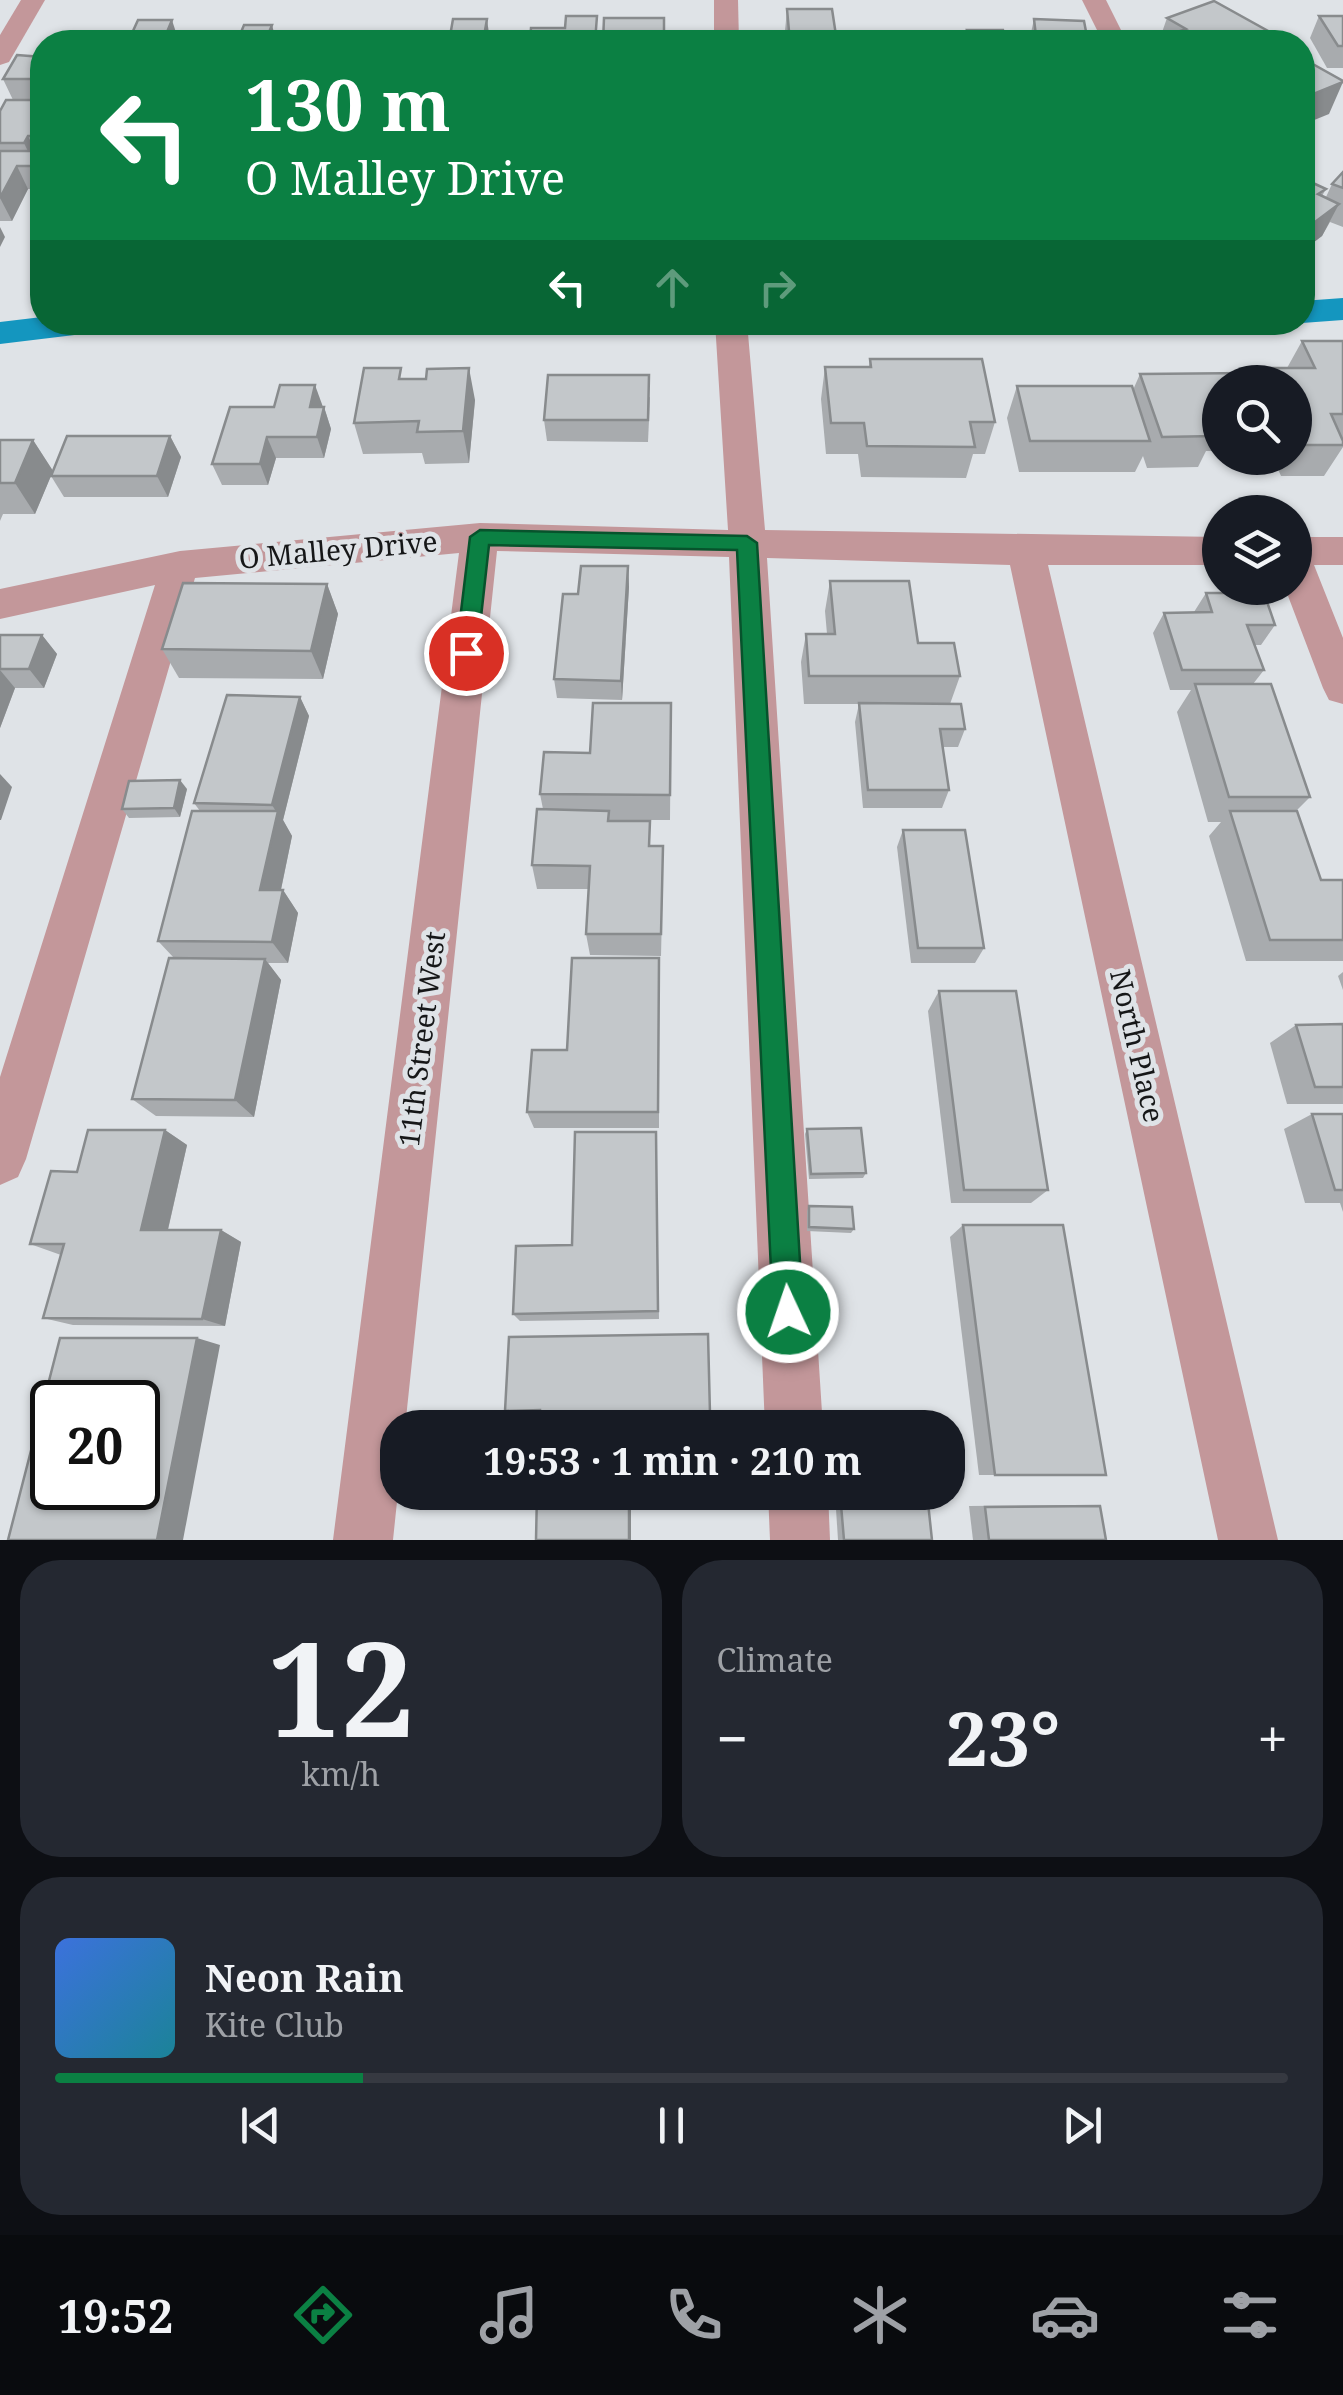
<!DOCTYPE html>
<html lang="en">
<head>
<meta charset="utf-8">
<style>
  body { margin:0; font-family:"Noto Serif",serif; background:#242831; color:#f1f3f6; height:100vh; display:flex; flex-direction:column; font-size:38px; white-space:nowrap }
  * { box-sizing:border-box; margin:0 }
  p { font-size:32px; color:#9ea1a6 }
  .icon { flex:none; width:55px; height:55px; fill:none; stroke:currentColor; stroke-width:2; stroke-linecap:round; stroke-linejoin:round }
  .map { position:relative; height:1540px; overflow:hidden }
  .side { display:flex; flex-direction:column; gap:20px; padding:20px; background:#0d0f14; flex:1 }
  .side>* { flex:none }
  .guide { position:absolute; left:30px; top:30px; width:1285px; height:305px; border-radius:40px; box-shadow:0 2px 8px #0004; background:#0b8043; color:#fff; overflow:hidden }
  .buttons { position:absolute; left:1202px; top:365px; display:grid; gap:20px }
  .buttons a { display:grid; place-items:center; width:110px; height:110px; border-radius:50%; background:#171b24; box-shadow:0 2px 8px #0004; font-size:50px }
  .speed { position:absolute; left:30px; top:1380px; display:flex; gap:20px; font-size:50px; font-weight:700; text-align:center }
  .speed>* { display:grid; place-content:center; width:130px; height:130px; border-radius:50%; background:#171b24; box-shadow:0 2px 8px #0004; line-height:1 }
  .speed .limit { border:5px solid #111; border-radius:15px; background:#fff; color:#111 }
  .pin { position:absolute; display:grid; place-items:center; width:85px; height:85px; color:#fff; margin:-42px; border:5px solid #fff; border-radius:50%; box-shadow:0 2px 10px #0007 }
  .me { position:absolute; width:110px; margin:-55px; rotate:357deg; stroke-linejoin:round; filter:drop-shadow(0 0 8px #0008) }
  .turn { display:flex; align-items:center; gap:35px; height:210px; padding:0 50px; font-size:45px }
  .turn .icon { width:130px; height:130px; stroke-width:2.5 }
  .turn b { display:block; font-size:70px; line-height:85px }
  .lanes { display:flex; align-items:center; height:95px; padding:0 50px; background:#0003; justify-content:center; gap:50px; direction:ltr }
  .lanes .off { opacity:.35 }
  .big { font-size:75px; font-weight:700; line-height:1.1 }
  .side .card { flex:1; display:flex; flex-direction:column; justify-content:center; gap:15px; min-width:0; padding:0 35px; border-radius:40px; background:#242831 }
  .side .dial { align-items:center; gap:0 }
  .dial b { font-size:130px; line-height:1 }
  .song { display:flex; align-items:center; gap:30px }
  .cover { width:120px; height:120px; border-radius:15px; background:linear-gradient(135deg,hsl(220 70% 55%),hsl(190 70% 35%)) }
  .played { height:10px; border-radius:5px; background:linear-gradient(90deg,#0b8043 25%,#363941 25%) }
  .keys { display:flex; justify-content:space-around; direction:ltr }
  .heat { display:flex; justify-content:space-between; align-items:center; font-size:55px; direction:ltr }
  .side .tiles { flex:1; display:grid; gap:20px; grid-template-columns:1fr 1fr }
  .card:last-child { grid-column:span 2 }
  .trip { position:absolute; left:380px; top:1410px; width:585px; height:100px; border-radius:40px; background:#171b24; box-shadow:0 2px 8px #0004; font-weight:700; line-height:100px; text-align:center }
  .dock { display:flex; height:160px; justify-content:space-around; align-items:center; background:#090b0e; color:#9ea1a6 }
  .dock .icon { width:70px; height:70px }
  .dock .active { color:#0b8043 }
  .dock b { font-size:45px; color:#f1f3f6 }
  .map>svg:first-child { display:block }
</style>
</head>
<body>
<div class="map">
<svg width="1343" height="1540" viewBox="0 0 1343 1540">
  <rect width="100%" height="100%" fill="#dfe3e7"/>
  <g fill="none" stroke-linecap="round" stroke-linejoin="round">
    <g fill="#1496bf" fill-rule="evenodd">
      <polygon points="1343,298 1343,320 1302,323 1301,322 1302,301"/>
      <polygon points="42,317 42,322 108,322 103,330 91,333 0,344 0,322"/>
    </g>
    <g fill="#c3979a" fill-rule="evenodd">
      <polygon points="21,0 45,0 9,62 0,65 0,35"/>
      <polygon points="714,0 738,0 739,42 714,42"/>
      <polygon points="1082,0 1106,0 1127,42 1103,42"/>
      <polygon points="715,322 747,322 765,530 1220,537 1220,565 1048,565 1278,1540 1218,1540 1010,565 767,558 823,1428 765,1428 729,557 497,551 405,1428 398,1428 398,1492 393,1540 333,1540 459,553 195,578 26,1159 18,1177 0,1185 0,1077 155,585 0,619 0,589 180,551 480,523 728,530"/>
      <polygon points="1295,537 1343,537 1343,565 1314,565 1343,638 1343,704 1329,700 1323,688 1285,588 1295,588"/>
      <polygon points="768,1492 828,1492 830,1540 770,1540"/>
    </g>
  </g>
  <g fill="#a8abae">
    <polygon points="787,9 837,42 786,42 785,31"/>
    <polygon points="1319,16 1343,16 1343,68 1327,68 1310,38"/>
    <polygon points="1167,18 1288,42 1157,42 1158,39 1160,38"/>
    <polygon points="1034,19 1088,42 1029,42"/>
    <polygon points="42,57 42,189 28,189 12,221 0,221 0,111 13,100 3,79"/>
    <polygon points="1343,172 1343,227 1330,222 1322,236 1302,251 1302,178 1326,189 1322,196 1326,197 1332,184"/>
    <polygon points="42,255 42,284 41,284 35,272"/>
    <polygon points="1302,341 1343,341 1343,447 1324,476 1281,476 1273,458 1295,458 1295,382 1259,382 1267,368 1287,368"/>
    <polygon points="870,359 995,422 985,454 973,454 966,478 861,477 858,454 826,454 821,399 825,367 869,367"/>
    <polygon points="1140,374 1220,382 1220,451 1206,451 1198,467 1147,468 1143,456 1135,472 1019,472 1007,418 1017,386 1133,390"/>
    <polygon points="403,379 426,379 475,400 469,463 425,464 422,453 363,454 354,423"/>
    <polygon points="650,397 648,442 547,441 544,420"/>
    <polygon points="322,407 324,407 331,429 324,458 276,458 268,485 222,485 212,464"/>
    <polygon points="170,436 181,457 168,497 64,497 51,476"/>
    <polygon points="0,439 33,440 53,471 35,514 3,514 0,521"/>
    <polygon points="628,566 629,587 622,700 557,698 554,679 578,594"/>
    <polygon points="830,581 960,676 950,704 965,729 958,747 943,747 949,790 942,808 863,808 855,722 859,704 804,704 801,662 806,634 827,634 825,611"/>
    <polygon points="327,584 338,614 323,679 179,678 162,649"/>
    <polygon points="1206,593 1275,625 1261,645 1254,645 1264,670 1253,684 1310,797 1296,811 1321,880 1343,880 1343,961 1246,961 1209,836 1221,822 1208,822 1177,712 1191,690 1170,690 1153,633 1164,613 1194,612"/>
    <polygon points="0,635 42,635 57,654 44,688 15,688 0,728"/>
    <polygon points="300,697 309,716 283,820 292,836 281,890 283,890 298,913 288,963 268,963 281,980 254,1117 156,1116 132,1099 174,958 158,941 200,811 194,803"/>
    <polygon points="671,703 670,820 610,820 650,846 663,870 661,956 590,955 586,934 589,889 537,889 532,865 543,809 540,794 590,753"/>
    <polygon points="187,789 180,817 129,818 122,809"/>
    <polygon points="903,830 984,948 975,963 911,963 897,847"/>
    <polygon points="659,958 659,1128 534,1128 527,1112 567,1050"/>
    <polygon points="1343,972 1343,990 1338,976"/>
    <polygon points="939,991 1048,1190 1031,1203 951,1203 928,1011"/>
    <polygon points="1343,1024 1343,1104 1287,1104 1270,1043 1296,1025"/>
    <polygon points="1312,1114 1343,1114 1343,1212 1340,1203 1305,1203 1284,1129"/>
    <polygon points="807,1129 866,1173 863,1178 809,1179 805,1134"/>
    <polygon points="165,1130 187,1145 168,1230 221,1230 241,1242 225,1326 73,1325 43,1318 61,1255 30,1244 77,1172"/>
    <polygon points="656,1132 659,1319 520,1321 513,1314 572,1245"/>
    <polygon points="809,1206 854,1229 851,1233 807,1231 807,1211"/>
    <polygon points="963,1225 1106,1475 979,1475 950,1237"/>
    <polygon points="509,1337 710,1414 708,1417 631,1419 540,1414 513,1414 505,1411"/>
    <polygon points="835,1493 918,1493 932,1540 838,1540"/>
    <polygon points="1078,1505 1100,1506 1106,1540 973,1540 969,1506"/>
  </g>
  <g fill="#888b8d">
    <polygon points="487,19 490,41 490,42 483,42"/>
    <polygon points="172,20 179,42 167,32"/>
    <polygon points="272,25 275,36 273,42 265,42"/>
    <polygon points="208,32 212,42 204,42"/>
    <polygon points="1343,82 1329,114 1302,125 1302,105 1306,97"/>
    <polygon points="28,136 39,158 35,166 24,143"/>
    <polygon points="17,166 28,189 12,221 0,198"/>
    <polygon points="1339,204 1322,236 1302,251 1302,236 1307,228"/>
    <polygon points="0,227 5,237 0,247"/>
    <polygon points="469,368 475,400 469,463 463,431"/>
    <polygon points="315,385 323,407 310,407"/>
    <polygon points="324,407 331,429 324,458 317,437"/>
    <polygon points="170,436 181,457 168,497 157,476"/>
    <polygon points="267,437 276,458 268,485 260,464"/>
    <polygon points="33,440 53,471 35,514 15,483"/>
    <polygon points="628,566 629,587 622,700 621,681"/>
    <polygon points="327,584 338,614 323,679 311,651"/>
    <polygon points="42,635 57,654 44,688 29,669"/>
    <polygon points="0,670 15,688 0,728"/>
    <polygon points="300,697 309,716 283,820 292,836 276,913 260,890 277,813 272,805"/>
    <polygon points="0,774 12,787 1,820 0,820"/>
    <polygon points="180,780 187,789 180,817 174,808"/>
    <polygon points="283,890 298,913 288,963 272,942"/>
    <polygon points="265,959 281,980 254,1117 235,1100"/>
    <polygon points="165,1130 187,1145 165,1242 141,1230"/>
    <polygon points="221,1230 241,1242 225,1326 202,1319"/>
    <polygon points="197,1338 220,1345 183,1540 157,1540"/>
    <rect x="629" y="1492" width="2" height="48"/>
  </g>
  <g fill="#c3c7ca" stroke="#888b8d" stroke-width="2.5" fill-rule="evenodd">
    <polygon points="1214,1 1288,42 1164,42 1158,39 1186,29 1167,18"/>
    <polygon points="787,9 832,9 837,42 790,42"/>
    <polygon points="566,16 597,16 595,42 530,42 531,28 565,28"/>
    <polygon points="1319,16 1343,16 1343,46 1338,46"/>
    <polygon points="604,18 664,18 664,42 603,42"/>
    <polygon points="453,19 487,19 483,42 449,42"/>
    <polygon points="1034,19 1084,21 1088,42 1045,42 1044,36 1036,36"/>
    <polygon points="138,20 172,20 167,32 208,32 204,42 128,42"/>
    <polygon points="244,25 272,25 265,42 237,42"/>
    <polygon points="967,30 1003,30 1007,42 971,42"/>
    <polygon points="364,32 418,32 416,42 361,42"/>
    <polygon points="17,55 42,57 42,79 3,79"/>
    <polygon points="1302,58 1343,81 1343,82 1306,97 1302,95"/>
    <polygon points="6,100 42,100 42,110 40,114 42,114 42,129 39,136 28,136 24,143 0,143 0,111"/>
    <polygon points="0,151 42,151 42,161 40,166 17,166 0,198"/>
    <polygon points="1343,172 1343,188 1332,184"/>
    <polygon points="1302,178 1326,189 1318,194 1339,204 1307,228 1302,226"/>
    <polygon points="42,255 42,272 35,272"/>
    <polygon points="1302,341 1343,341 1343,414 1331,414 1343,441 1343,445 1300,445 1295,434 1295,382 1273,382 1267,368 1315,368"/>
    <polygon points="870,359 982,359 995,422 970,422 975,447 867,446 864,423 831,423 825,367 871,367"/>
    <polygon points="364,368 401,368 399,379 426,379 427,369 469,368 463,431 417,432 419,421 354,423"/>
    <polygon points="1250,373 1254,382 1220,382 1220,420 1208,420 1214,436 1162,437 1140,374"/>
    <polygon points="548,375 649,375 648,420 544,420"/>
    <polygon points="280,385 315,385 310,407 324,407 317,437 267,437 260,464 212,464 230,407 274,407"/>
    <polygon points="1017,386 1132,386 1150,441 1030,441"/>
    <polygon points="67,436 170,436 157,476 51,476"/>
    <polygon points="0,440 33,440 15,483 0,483"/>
    <polygon points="581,566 628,566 621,681 554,679 563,594 578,594"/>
    <polygon points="830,581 909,581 918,643 954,643 960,676 809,676 806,634 835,634"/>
    <polygon points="183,583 327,584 311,651 162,649"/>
    <polygon points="1206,593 1264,593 1275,625 1247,625 1264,670 1182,670 1164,613 1212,612"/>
    <polygon points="0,635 42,635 29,669 0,669"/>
    <polygon points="1195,684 1271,684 1310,797 1229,797"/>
    <polygon points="227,695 300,697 272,805 194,803"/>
    <polygon points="593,703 671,703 670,795 540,794 544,752 590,753"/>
    <polygon points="859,703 961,704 965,729 940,729 949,790 868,790"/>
    <polygon points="180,780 174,808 122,809 129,781"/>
    <polygon points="537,809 609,811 608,821 650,821 649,846 663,846 661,934 586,934 590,866 532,865"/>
    <polygon points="192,811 278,811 260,890 283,890 272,942 158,941"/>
    <polygon points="1230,811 1297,811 1321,880 1343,880 1343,940 1270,940"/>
    <polygon points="903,830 965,830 984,948 918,948"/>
    <polygon points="169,958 265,959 235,1100 132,1099"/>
    <polygon points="572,958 659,958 658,1112 527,1112 532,1050 567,1050"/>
    <polygon points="939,991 1016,991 1048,1190 964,1190"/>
    <polygon points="1343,1024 1343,1087 1315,1087 1296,1025"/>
    <polygon points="1312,1114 1343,1114 1343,1190 1335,1190"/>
    <polygon points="861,1128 866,1173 811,1174 807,1129"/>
    <polygon points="88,1130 165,1130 141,1230 221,1230 202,1319 43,1318 64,1244 30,1244 51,1171 77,1172"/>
    <polygon points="575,1132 656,1132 658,1311 513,1314 516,1246 572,1245"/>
    <polygon points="809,1206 852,1207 854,1229 809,1227"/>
    <polygon points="963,1225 1063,1225 1106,1475 995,1475"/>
    <polygon points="708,1334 710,1414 629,1416 629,1428 540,1428 540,1410 505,1411 509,1337"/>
    <path d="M60,1338H197L157,1540H8ZM52,1402H138V1488H52Z"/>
    <polygon points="537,1492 629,1492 629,1540 536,1540"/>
    <polygon points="840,1493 927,1493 932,1540 844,1540"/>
    <polygon points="1100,1506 1106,1540 989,1540 985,1507"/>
  </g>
  <polygon fill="#0b8043" stroke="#07532c" stroke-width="2.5" points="480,530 747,536 757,543 803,1312 798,1323 788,1327 778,1323 773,1312 737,550 489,545 477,653 466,661 456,653 470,537"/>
  <g text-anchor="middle" stroke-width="10" stroke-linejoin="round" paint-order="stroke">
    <g font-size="28" fill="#161718" stroke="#dfe3e7">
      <text transform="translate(338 550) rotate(-5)" y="10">O Malley Drive</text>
      <text transform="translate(422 1039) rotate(-83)" y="10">11th Street West</text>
      <text transform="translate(1137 1046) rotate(77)" y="10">North Place</text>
    </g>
  </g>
</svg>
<div class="buttons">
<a><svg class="icon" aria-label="search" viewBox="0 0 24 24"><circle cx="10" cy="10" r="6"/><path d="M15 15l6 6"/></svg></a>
<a><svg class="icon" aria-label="layers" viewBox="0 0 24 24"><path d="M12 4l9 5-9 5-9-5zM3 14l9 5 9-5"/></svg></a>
</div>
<div class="speed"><div class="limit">20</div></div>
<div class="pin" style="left:466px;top:653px;background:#d93025"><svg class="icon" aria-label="arrive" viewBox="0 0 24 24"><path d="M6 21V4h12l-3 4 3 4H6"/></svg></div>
<svg class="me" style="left:788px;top:1312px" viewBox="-20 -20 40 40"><circle r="17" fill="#0b8043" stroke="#fff" stroke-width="3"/><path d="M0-11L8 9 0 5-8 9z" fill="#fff"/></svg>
<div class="trip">19:53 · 1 min · 210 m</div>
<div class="guide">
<div class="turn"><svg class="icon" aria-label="left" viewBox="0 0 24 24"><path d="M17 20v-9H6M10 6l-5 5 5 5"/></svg><div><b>130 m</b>O Malley Drive</div></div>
<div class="lanes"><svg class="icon" aria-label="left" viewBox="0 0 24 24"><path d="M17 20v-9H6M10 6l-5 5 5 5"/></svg><svg class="icon off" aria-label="ahead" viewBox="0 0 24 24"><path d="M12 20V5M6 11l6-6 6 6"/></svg><svg class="icon off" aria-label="right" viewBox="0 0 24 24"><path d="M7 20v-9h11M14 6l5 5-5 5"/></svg></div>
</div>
</div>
<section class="side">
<div class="tiles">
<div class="card dial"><b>12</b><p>km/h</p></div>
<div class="card"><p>Climate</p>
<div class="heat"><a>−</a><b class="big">23°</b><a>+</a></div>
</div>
<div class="card">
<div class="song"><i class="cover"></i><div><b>Neon Rain</b><p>Kite Club</p></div></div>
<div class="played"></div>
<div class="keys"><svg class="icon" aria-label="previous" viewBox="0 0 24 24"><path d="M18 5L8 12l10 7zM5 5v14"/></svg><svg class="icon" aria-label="pause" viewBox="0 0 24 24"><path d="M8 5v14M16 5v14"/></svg><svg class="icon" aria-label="next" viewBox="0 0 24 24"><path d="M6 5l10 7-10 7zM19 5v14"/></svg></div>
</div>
</div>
</section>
<nav class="dock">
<b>19:52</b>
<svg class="icon active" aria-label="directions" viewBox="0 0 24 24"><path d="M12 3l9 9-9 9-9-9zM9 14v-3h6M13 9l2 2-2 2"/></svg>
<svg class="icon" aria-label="music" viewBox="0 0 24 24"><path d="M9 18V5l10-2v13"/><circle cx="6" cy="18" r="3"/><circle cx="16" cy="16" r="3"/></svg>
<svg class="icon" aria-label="phone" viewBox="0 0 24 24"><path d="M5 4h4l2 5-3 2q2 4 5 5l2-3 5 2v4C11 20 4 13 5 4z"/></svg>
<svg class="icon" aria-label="climate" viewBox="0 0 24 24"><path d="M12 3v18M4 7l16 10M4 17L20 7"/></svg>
<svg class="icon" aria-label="car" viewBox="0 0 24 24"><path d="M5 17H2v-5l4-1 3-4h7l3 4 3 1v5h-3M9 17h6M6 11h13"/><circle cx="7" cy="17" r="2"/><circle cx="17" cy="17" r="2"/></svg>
<svg class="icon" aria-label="filters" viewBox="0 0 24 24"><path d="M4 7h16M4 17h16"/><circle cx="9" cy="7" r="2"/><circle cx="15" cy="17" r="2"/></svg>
</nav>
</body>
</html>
